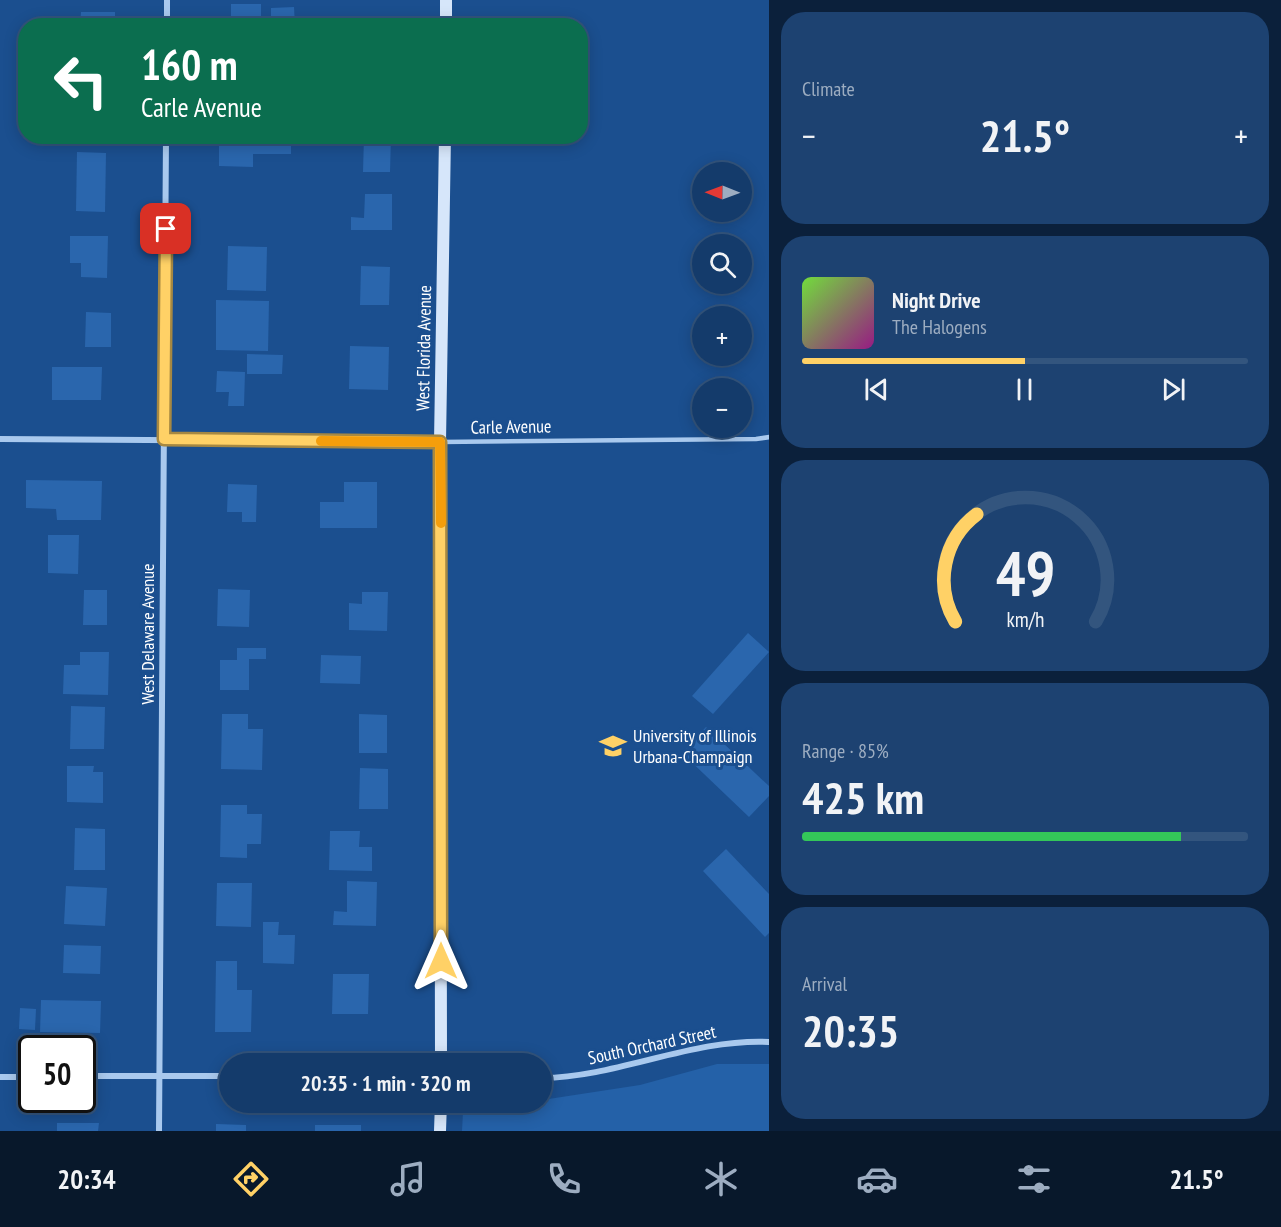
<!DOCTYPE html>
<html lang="en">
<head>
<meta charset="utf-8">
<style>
  body { margin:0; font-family:"PT Sans Narrow",sans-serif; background:#1d4271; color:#f1f3f6; height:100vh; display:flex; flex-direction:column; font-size:22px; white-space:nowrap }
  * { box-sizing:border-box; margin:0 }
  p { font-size:20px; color:#9dadc1 }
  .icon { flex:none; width:33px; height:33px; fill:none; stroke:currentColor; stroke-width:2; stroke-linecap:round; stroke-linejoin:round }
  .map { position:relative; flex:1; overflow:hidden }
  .drawer { display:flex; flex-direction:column; gap:12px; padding:12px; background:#0b203b; width:512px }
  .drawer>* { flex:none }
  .banner { position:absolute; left:18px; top:18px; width:570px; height:126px; border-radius:24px; box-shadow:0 3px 15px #0003,0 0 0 2px #33557e; background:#0b6e4f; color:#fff; overflow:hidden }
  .needle { width:39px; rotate:271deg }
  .controls { position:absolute; left:692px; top:162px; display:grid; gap:12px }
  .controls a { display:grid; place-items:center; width:60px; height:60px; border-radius:50%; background:#143b6b; box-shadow:0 3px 15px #0003,0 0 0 2px #33557e; font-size:30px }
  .speed { position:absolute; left:18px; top:1035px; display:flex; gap:12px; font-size:30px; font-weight:700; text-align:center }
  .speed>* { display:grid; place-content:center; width:78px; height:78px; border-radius:50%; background:#143b6b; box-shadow:0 3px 15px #0003,0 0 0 2px #33557e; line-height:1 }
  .speed .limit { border:3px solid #111; border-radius:9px; background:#fff; color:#111 }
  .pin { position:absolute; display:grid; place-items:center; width:51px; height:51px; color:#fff; margin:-26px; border-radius:12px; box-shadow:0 3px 9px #0006 }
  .me { position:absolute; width:66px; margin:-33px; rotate:0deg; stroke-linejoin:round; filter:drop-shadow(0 0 4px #0008) }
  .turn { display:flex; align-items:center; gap:21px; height:126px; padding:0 24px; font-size:27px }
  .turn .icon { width:78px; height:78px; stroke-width:2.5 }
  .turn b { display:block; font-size:42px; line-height:51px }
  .big { font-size:45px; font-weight:800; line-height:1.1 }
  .drawer .widget { flex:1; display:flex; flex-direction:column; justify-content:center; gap:9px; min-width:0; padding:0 21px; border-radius:24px; background:#1d4271 }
  .drawer .dial { align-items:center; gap:0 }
  .dial svg { height:156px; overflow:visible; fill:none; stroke:#33557e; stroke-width:7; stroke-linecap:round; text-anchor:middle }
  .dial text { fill:#f1f3f6; stroke:none }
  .song { display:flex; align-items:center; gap:18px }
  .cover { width:72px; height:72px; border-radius:9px; background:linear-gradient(135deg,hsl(100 70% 55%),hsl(310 70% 35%)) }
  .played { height:6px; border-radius:3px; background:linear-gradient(90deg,#ffd166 50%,#33557e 50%) }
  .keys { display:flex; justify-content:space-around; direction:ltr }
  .heat { display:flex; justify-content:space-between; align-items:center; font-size:33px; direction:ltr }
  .charge { height:9px; border-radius:4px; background:linear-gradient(90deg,#34c759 85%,#33557e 0) }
  .trip { position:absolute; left:219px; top:1053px; width:333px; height:60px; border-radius:30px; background:#143b6b; box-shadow:0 3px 15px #0003,0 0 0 2px #33557e; font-weight:800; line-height:60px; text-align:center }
  .menu { display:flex; height:96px; justify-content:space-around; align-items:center; background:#08182b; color:#9dadc1 }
  .menu .icon { width:42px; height:42px }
  .menu .on { color:#ffd166 }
  .menu b { font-size:27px; color:#f1f3f6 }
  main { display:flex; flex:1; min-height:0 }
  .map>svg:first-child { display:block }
</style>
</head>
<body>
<main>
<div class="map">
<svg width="770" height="1131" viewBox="0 0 770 1131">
  <rect width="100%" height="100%" fill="#1b4f8f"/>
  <polygon fill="#2461a8" points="717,1064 769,1064 769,1131 462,1131 463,1112 542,1102 542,1100 640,1085"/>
  <g fill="#2a66ad">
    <polygon points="231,4 261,4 261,26 217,26 217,18 231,19"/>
    <polygon points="294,7 295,25 271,26 271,8"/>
    <polygon points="81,12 115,12 115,26 80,26"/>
    <rect x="361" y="16" width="31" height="10"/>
    <polygon points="81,136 112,136 112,140 81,139"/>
    <polygon points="219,136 249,136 249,144 273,144 273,136 291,136 291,154 253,154 253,167 219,166"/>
    <polygon points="364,136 391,136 390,172 363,172"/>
    <polygon points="77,152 106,153 105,212 76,211"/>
    <polygon points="365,194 392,194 392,230 351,230 351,217 364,218"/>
    <polygon points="70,236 108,236 107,278 81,277 81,263 70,263"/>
    <polygon points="228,246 267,247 266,291 227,290"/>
    <polygon points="361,266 390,267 389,305 360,305"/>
    <polygon points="216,300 269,301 268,351 216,350"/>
    <polygon points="86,312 111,313 111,347 85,347"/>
    <polygon points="350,346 389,347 388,390 349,389"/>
    <polygon points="247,354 283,355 282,374 247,374"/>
    <polygon points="52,367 102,367 101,400 52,400"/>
    <polygon points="217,371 245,372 244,406 228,406 229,392 216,392"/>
    <polygon points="26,480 102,481 101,520 57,520 56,509 26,508"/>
    <polygon points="344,482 377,482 377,528 320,528 320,502 344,502"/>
    <polygon points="228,484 257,485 256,522 242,522 242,512 227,512"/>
    <polygon points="48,535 79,535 78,574 48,573"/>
    <polygon points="218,589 250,590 249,627 217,626"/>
    <polygon points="84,590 107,590 107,625 83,625"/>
    <polygon points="362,592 388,592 387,631 349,630 349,603 362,604"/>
    <polygon points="748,633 769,652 713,714 692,696"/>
    <polygon points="237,648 266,648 266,659 249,659 249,690 220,690 220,660 237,660"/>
    <polygon points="80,652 109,652 108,695 63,694 64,665 80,665"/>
    <polygon points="321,655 361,656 360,684 320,683"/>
    <polygon points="71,706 105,707 104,749 70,749"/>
    <polygon points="222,714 248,714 248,729 263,729 262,770 221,769"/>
    <polygon points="359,714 387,715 387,753 359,753"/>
    <polygon points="706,727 770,787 770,795 749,817 682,753"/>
    <polygon points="67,766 94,766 93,772 103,772 103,803 67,802"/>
    <polygon points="360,768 388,769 388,809 359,809"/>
    <polygon points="221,805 247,805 247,814 262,814 261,844 247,844 247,858 220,857"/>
    <polygon points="75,828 105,829 105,870 74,870"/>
    <polygon points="330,831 360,831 359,847 372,847 372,871 329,870"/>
    <polygon points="726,849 770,895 770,932 765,937 703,871"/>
    <polygon points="347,881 377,882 376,926 333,925 334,911 347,912"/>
    <polygon points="217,883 252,883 251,927 216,926"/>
    <polygon points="66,886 107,888 105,926 64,924"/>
    <polygon points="263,922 279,922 278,935 295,935 294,964 263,963"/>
    <polygon points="64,945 101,946 100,974 63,973"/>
    <polygon points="216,961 237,961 237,990 252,990 251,1032 215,1032"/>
    <polygon points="333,974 369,974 368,1014 332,1014"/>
    <polygon points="41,1000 101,1001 100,1033 40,1032"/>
    <polygon points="20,1008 36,1009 35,1030 19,1029"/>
    <polygon points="57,1123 99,1123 98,1131 57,1131"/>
    <polygon points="216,1124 246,1125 246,1131 216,1131"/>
    <rect x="315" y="1125" width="46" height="6"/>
  </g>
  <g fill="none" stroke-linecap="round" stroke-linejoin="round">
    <polyline stroke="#a9c9ee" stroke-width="4.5" points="440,442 756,439 770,437"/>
    <g stroke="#a9c9ee" stroke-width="6">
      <polyline points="167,26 167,0"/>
      <polyline points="0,439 440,442"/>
      <polyline points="82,1076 230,1076"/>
      <polyline points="0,1077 32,1077"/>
      <path d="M542,1078C619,1077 692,1038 770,1042"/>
      <polyline points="159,1131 166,136"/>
    </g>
    <g stroke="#d6e6fa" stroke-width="12">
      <polyline points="446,26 446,0"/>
      <polyline points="441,1064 440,442 445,136"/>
      <polyline points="440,1131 441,1102"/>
    </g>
  </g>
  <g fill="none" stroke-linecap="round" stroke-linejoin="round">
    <defs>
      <polyline id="route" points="166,229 164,439 440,442 441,961"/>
    </defs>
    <use href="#route" stroke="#a68842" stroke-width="15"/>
    <use href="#route" stroke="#ffd166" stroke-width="10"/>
    <polyline stroke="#f59e0b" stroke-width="10" points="321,441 440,442 441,523"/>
  </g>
  <defs>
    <symbol id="university-bare" viewBox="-9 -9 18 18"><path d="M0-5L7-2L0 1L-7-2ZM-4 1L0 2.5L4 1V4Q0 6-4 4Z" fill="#ffd166" stroke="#1b4f8f" stroke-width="2.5" paint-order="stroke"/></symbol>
  </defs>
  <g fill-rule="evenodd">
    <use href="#university-bare" x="594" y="727" width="38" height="38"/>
  </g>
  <g text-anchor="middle" stroke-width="6" stroke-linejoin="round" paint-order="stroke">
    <g font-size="18" fill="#fff" stroke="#1b4f8f">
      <text transform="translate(424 348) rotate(-89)" y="6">West Florida Avenue</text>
      <text transform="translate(511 427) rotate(-1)" y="6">Carle Avenue</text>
      <text transform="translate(148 634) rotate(-90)" y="6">West Delaware Avenue</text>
      <text transform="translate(652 1045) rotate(-12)" y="6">South Orchard Street</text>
    </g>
    <g font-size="18" fill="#fff" stroke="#1b4f8f" text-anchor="start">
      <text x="633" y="742">University of Illinois<tspan x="633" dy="21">Urbana-Champaign</tspan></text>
    </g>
  </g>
</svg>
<div class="controls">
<a><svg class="needle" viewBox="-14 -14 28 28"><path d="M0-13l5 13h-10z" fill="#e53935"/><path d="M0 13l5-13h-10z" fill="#9dadc1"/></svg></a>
<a><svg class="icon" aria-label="search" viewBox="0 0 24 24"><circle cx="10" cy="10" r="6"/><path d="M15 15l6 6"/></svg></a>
<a>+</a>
<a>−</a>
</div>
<div class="speed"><div class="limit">50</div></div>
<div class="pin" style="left:166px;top:229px;background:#d93025"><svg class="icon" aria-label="arrive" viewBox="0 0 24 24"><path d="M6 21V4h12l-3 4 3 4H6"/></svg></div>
<svg class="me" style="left:441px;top:961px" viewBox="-20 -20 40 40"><path d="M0-17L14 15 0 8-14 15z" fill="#ffd166" stroke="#fff" stroke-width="4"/></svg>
<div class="trip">20:35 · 1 min · 320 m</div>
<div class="banner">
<div class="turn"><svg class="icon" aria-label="left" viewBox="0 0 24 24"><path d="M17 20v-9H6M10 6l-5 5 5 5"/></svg><div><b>160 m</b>Carle Avenue</div></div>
</div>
</div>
<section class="drawer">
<div class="widget"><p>Climate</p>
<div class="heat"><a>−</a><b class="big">21.5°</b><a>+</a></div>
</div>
<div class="widget">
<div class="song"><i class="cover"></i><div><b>Night Drive</b><p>The Halogens</p></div></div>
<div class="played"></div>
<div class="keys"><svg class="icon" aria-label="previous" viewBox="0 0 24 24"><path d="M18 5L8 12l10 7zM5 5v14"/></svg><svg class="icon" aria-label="pause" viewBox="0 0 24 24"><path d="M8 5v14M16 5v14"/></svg><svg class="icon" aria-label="next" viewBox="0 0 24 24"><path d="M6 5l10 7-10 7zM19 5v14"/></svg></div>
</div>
<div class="widget dial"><svg viewBox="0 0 100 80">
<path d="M14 69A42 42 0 1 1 86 69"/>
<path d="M14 69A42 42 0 0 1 25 14" stroke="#ffd166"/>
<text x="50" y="56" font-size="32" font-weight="700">49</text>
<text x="50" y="72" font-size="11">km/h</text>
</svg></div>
<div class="widget"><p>Range · 85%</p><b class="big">425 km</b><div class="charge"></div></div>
<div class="widget"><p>Arrival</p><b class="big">20:35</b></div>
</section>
</main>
<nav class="menu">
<b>20:34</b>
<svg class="icon on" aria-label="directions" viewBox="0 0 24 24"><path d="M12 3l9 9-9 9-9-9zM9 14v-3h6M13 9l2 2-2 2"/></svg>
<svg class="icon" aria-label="music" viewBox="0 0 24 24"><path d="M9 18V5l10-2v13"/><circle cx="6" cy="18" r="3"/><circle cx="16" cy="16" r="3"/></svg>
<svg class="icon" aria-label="phone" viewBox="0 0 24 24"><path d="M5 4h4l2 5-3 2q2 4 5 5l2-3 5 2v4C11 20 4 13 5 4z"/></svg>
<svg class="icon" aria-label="climate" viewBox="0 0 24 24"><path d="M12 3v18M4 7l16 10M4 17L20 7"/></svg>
<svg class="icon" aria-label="car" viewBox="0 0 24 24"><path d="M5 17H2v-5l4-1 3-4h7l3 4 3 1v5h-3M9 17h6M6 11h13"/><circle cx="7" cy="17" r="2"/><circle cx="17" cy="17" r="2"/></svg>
<svg class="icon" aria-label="filters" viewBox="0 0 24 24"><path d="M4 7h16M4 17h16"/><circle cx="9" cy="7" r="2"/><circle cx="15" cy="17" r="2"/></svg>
<b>21.5°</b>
</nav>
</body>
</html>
